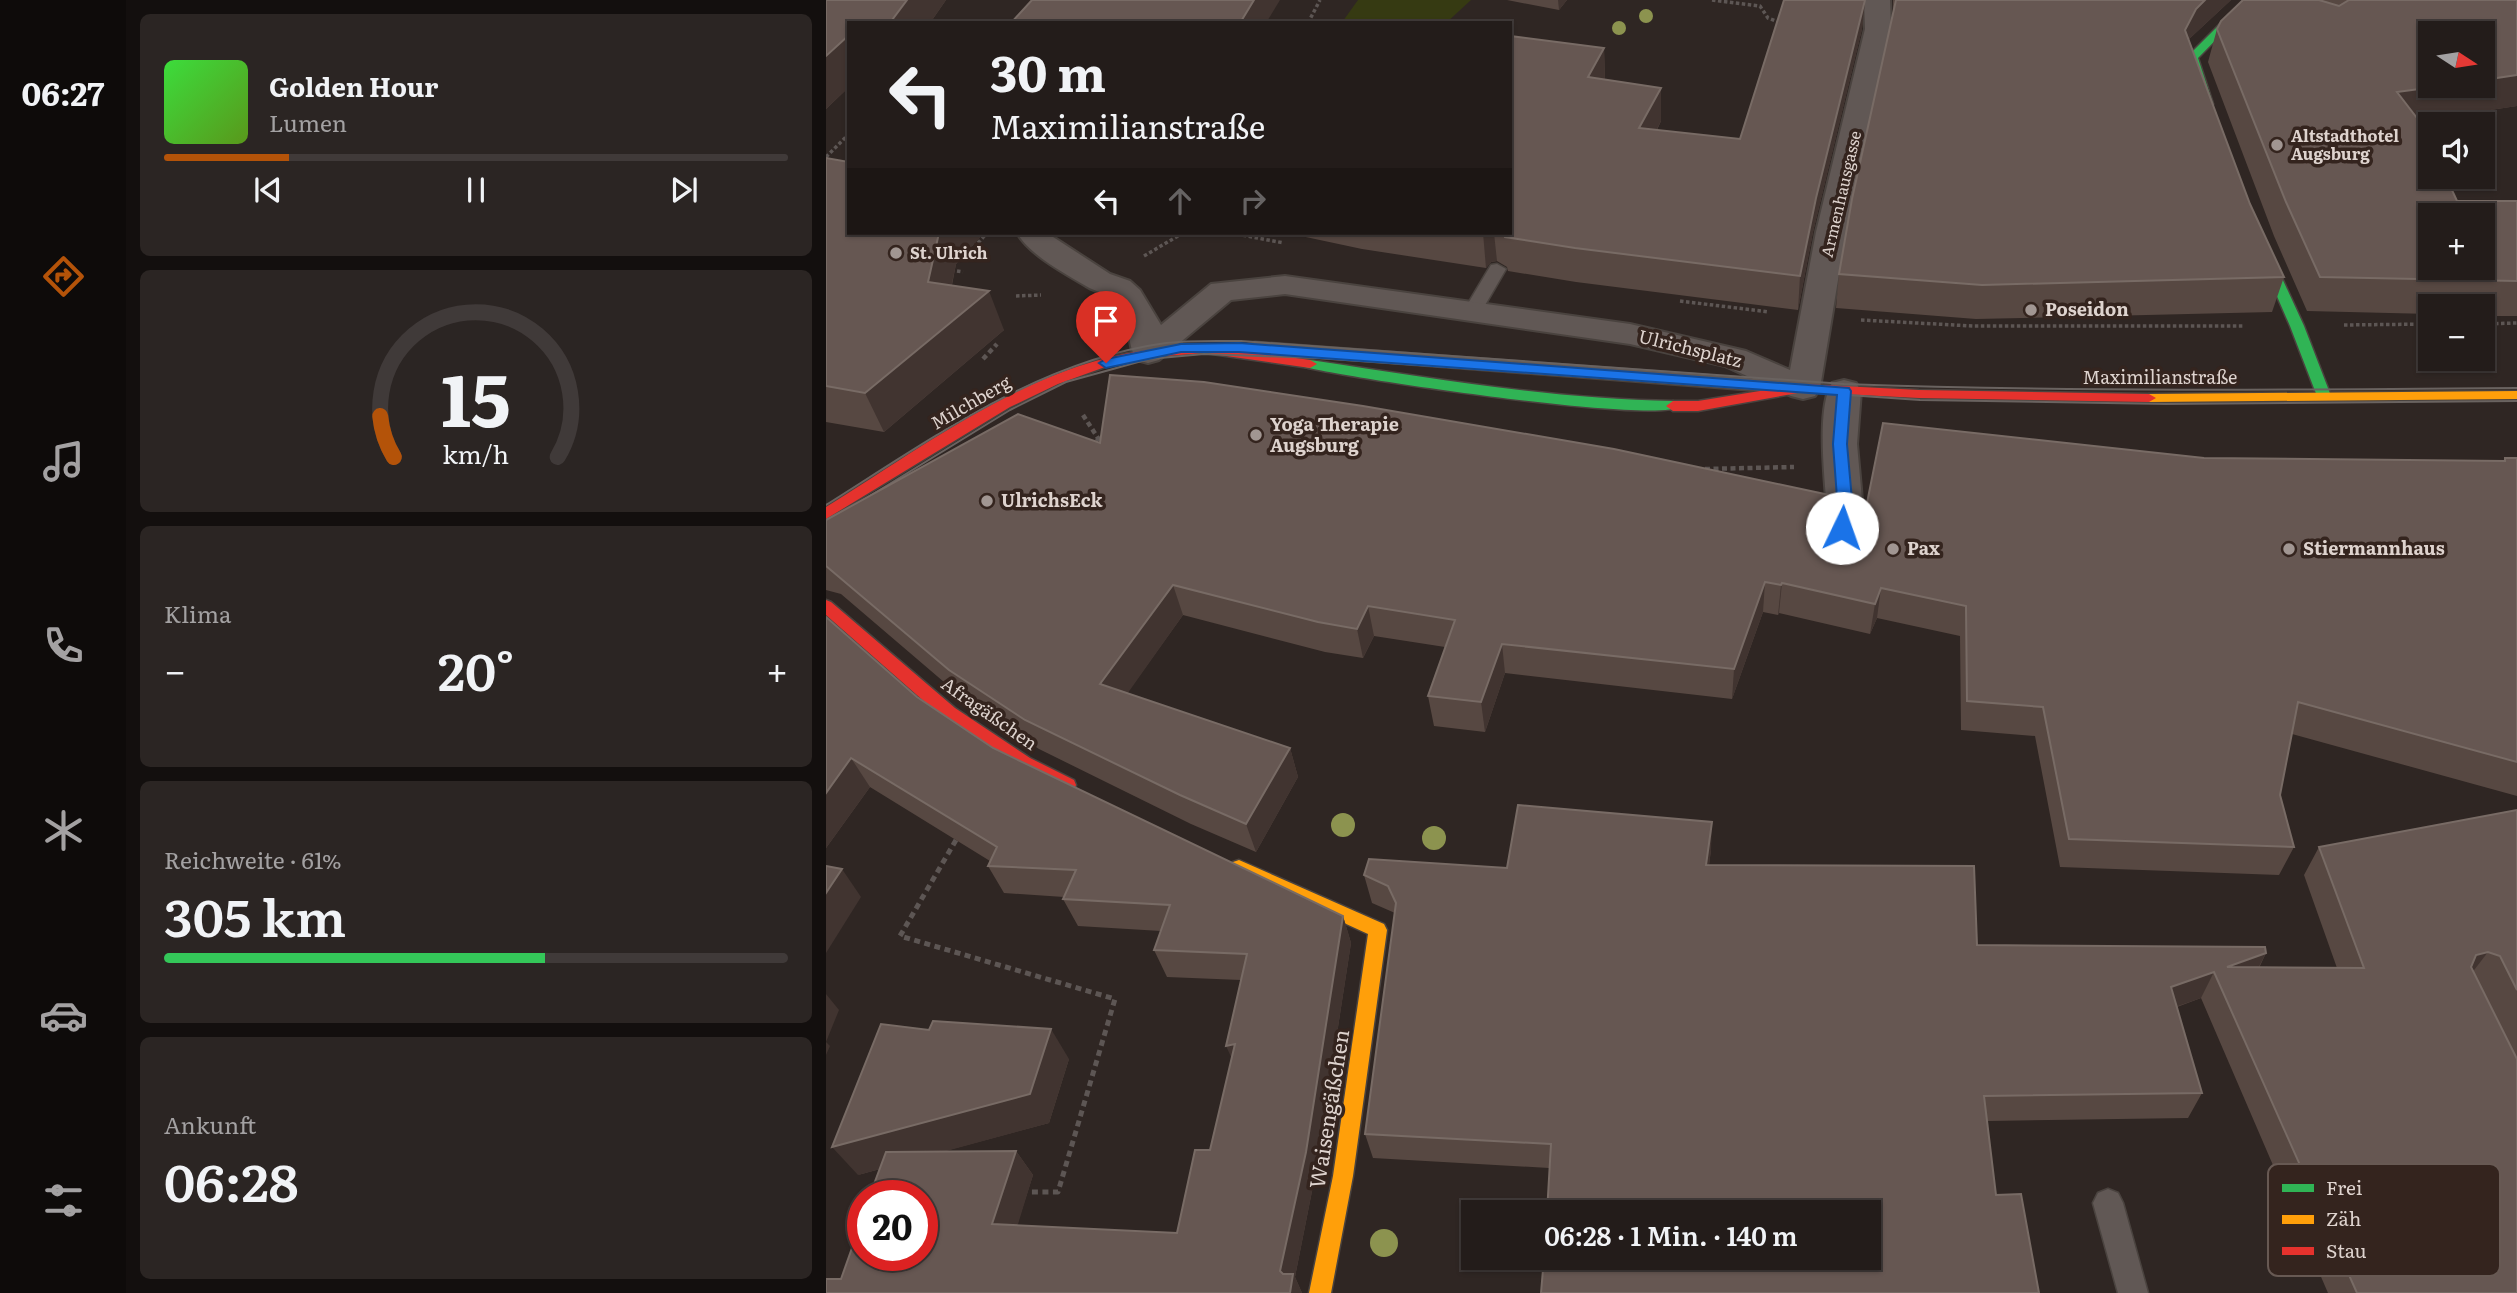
<!DOCTYPE html>
<html lang="de">
<head>
<meta charset="utf-8">
<style>
  body { margin:0; font-family:Literata,serif; background:#2b2523; color:#f1f3f6; height:100vh; display:flex; flex-direction:column; font-size:26px; white-space:nowrap }
  * { box-sizing:border-box; margin:0 }
  p { font-size:23px; color:#a3a1a2 }
  .icon { flex:none; width:38px; height:38px; fill:none; stroke:currentColor; stroke-width:2; stroke-linecap:round; stroke-linejoin:round }
  .map { position:relative; flex:1; overflow:hidden }
  .details { display:flex; flex-direction:column; gap:14px; padding:14px; background:#130f0e; width:700px }
  .details>* { flex:none }
  .hud { position:absolute; left:21px; top:21px; width:665px; height:214px; border-radius:0px; box-shadow:0 2px 5px #0004,0 0 0 2px #403a39; background:#231c1a; color:#f1f3f6; overflow:hidden }
  .needle { width:46px; rotate:102deg }
  .controls { position:absolute; left:1592px; top:21px; display:grid; gap:14px }
  .controls a { display:grid; place-items:center; width:77px; height:77px; border-radius:0px; background:#231c1a; box-shadow:0 2px 5px #0004,0 0 0 2px #403a39; font-size:35px }
  .speed { position:absolute; left:21px; top:1180px; display:flex; gap:14px; font-size:35px; font-weight:700; text-align:center }
  .speed>* { display:grid; place-content:center; width:91px; height:91px; border-radius:50%; background:#231c1a; box-shadow:0 2px 5px #0004,0 0 0 2px #403a39; line-height:1 }
  .speed .limit { border:10px solid #d22; background:#fff; color:#111 }
  .pin { position:absolute; display:grid; place-items:center; width:60px; height:60px; color:#fff; margin:-72px -30px; border-radius:50% 50% 50% 0; rotate:-45deg; box-shadow:0 0 7px #0007 }
  .pin .icon { rotate:45deg }
  .me { position:absolute; width:77px; margin:-38px; rotate:3deg; stroke-linejoin:round; filter:drop-shadow(0 0 5px #0008) }
  .turn { display:flex; align-items:center; gap:24px; height:147px; padding:0 28px; font-size:32px }
  .turn .icon { width:91px; height:91px; stroke-width:2.5 }
  .turn b { display:block; font-size:49px; line-height:60px }
  .lanes { display:flex; align-items:center; height:66px; padding:0 28px; background:#0003; justify-content:center; gap:35px; direction:ltr }
  .lanes .off { opacity:.35 }
  .big { font-size:52px; font-weight:600; line-height:1.1 }
  .details .card { flex:1; display:flex; flex-direction:column; justify-content:center; gap:10px; min-width:0; padding:0 24px; border-radius:10px; background:#2b2523 }
  .details .dial { align-items:center; gap:0 }
  .dial svg { height:182px; overflow:visible; fill:none; stroke:#403a39; stroke-width:7; stroke-linecap:round; text-anchor:middle }
  .dial text { fill:#f1f3f6; stroke:none }
  .song { display:flex; align-items:center; gap:21px }
  .cover { width:84px; height:84px; border-radius:10px; background:linear-gradient(135deg,hsl(120 70% 55%),hsl(90 70% 35%)) }
  .played { height:7px; border-radius:4px; background:linear-gradient(90deg,#b45309 20%,#403a39 20%) }
  .keys { display:flex; justify-content:space-around; direction:ltr }
  .heat { display:flex; justify-content:space-between; align-items:center; font-size:38px; direction:ltr }
  .charge { height:10px; border-radius:5px; background:linear-gradient(90deg,#34c759 61%,#403a39 0) }
  .trip { position:absolute; left:635px; top:1200px; width:420px; height:70px; border-radius:0px; background:#231c1a; box-shadow:0 2px 5px #0004,0 0 0 2px #403a39; font-weight:600; line-height:70px; text-align:center }
  main { display:flex; flex:1; min-height:0 }
  .tab-bar { display:flex; flex-direction:column; width:126px; justify-content:space-around; align-items:center; background:#0e0b0a; color:#a3a1a2 }
  .tab-bar .icon { width:49px; height:49px }
  .tab-bar .on { color:#b45309 }
  .tab-bar b { font-size:32px; color:#f1f3f6 }
  .map>svg:first-child { display:block }
</style>
</head>
<body>
<main>
<nav class="tab-bar">
<b>06:27</b>
<svg class="icon on" aria-label="directions" viewBox="0 0 24 24"><path d="M12 3l9 9-9 9-9-9zM9 14v-3h6M13 9l2 2-2 2"/></svg>
<svg class="icon" aria-label="music" viewBox="0 0 24 24"><path d="M9 18V5l10-2v13"/><circle cx="6" cy="18" r="3"/><circle cx="16" cy="16" r="3"/></svg>
<svg class="icon" aria-label="phone" viewBox="0 0 24 24"><path d="M5 4h4l2 5-3 2q2 4 5 5l2-3 5 2v4C11 20 4 13 5 4z"/></svg>
<svg class="icon" aria-label="climate" viewBox="0 0 24 24"><path d="M12 3v18M4 7l16 10M4 17L20 7"/></svg>
<svg class="icon" aria-label="car" viewBox="0 0 24 24"><path d="M5 17H2v-5l4-1 3-4h7l3 4 3 1v5h-3M9 17h6M6 11h13"/><circle cx="7" cy="17" r="2"/><circle cx="17" cy="17" r="2"/></svg>
<svg class="icon" aria-label="filters" viewBox="0 0 24 24"><path d="M4 7h16M4 17h16"/><circle cx="9" cy="7" r="2"/><circle cx="15" cy="17" r="2"/></svg>
</nav>
<section class="details">
<div class="card">
<div class="song"><i class="cover"></i><div><b>Golden Hour</b><p>Lumen</p></div></div>
<div class="played"></div>
<div class="keys"><svg class="icon" aria-label="previous" viewBox="0 0 24 24"><path d="M18 5L8 12l10 7zM5 5v14"/></svg><svg class="icon" aria-label="pause" viewBox="0 0 24 24"><path d="M8 5v14M16 5v14"/></svg><svg class="icon" aria-label="next" viewBox="0 0 24 24"><path d="M6 5l10 7-10 7zM19 5v14"/></svg></div>
</div>
<div class="card dial"><svg viewBox="0 0 100 80">
<path d="M14 69A42 42 0 1 1 86 69"/>
<path d="M14 69A42 42 0 0 1 8 51" stroke="#b45309"/>
<text x="50" y="56" font-size="32" font-weight="700">15</text>
<text x="50" y="72" font-size="11">km/h</text>
</svg></div>
<div class="card"><p>Klima</p>
<div class="heat"><a>−</a><b class="big">20°</b><a>+</a></div>
</div>
<div class="card"><p>Reichweite · 61%</p><b class="big">305 km</b><div class="charge"></div></div>
<div class="card"><p>Ankunft</p><b class="big">06:28</b></div>
</section>
<div class="map">
<svg width="1691" height="1293" viewBox="0 0 1691 1293">
  <rect width="100%" height="100%" fill="#2f2623"/>
  <polygon fill="#363a12" points="532,0 645,0 620,23 517,21"/>
  <g fill="none" stroke-linecap="round" stroke-linejoin="round">
    <defs>
      <g id="lane">
        <polygon points="671,264 680,269 655,312 653,316 639,316 637,312 665,265"/>
        <polygon points="429,342 960,381 967,383 970,387 967,391 960,393 422,352 419,348 422,344"/>
        <polygon points="1282,1189 1292,1193 1297,1203 1322,1293 1292,1293 1267,1203 1272,1193"/>
      </g>
      <g id="street">
        <path d="M1038,0H1064L1065,29L1020,232L994,388L989,396L977,399L965,396L899,366L804,344L459,294L405,300L333,360L322,363L311,360C298,341 309,322 288,301C280,292 269,292 260,286C238,273 204,255 191,233H221L284,274L304,281L314,290L335,325L385,284L459,276L804,324L920,351L964,370L990,232L1039,29Z"/>
        <path d="M1018,380L1030,383L1035,391L1031,444L1037,511L1032,520L1019,523L1006,520L1001,511C999,480 990,408 1006,383Z"/>
      </g>
      <g id="fast">
        <polygon points="1418,0 1429,0 1372,58 1387,104 1377,106 1361,57"/>
        <polygon points="1432,235 1438,239 1478,326 1505,396 1503,399 1493,399 1491,396 1464,326 1426,239"/>
        <path d="M484,360C605,378 725,399 847,401L854,406C835,425 521,378 479,367V361Z"/>
      </g>
      <g id="slow">
        <polygon points="1691,391 1691,399 1323,402 1316,398 1323,394"/>
        <polygon points="413,860 558,924 561,930 527,1176 505,1293 483,1293 507,1176 542,934 407,872 404,867 407,862"/>
      </g>
      <g id="jam">
        <path d="M379,345L484,360L491,364L484,368L379,353L326,357L279,367L232,384L184,407L0,519V507C87,453 173,388 273,360C308,350 343,347 379,345Z"/>
        <polygon points="977,384 1093,390 1323,394 1330,398 1323,402 1093,398 977,392 872,411 847,411 840,406 847,401 872,401"/>
        <polygon points="0,600 5,602 129,708 204,758 248,780 250,785 248,790 242,792 236,790 192,768 117,718 0,615"/>
      </g>
    </defs>
    <use href="#lane" stroke="#4a433f" stroke-width="3"/>
    <use href="#street" stroke="#4a433f" stroke-width="4"/>
    <use href="#fast" stroke="#4a433f" stroke-width="3"/>
    <use href="#slow" stroke="#4a433f" stroke-width="3"/>
    <use href="#jam" stroke="#4a433f" stroke-width="3"/>
    <g stroke="#5d5654" stroke-width="3.5" stroke-dasharray="3.5 2.5" stroke-linecap="butt">
      <polyline points="886,0 934,6 942,18 955,23"/>
      <polyline points="482,23 494,0"/>
      <polyline points="19,91 23,91"/>
      <polyline points="0,157 23,134"/>
      <polyline points="405,233 458,243"/>
      <polyline points="152,243 161,233"/>
      <polyline points="318,256 357,233"/>
      <polyline points="131,271 137,272"/>
      <polyline points="190,296 215,295"/>
      <polyline points="854,301 943,312"/>
      <polyline points="1035,320 1147,326 1418,326"/>
      <polyline points="1657,324 1691,323"/>
      <polyline points="1518,325 1605,324"/>
    </g>
    <g stroke="#5d5654" stroke-width="4.5" stroke-dasharray="5 3.5" stroke-linecap="butt">
      <polyline points="157,359 171,344"/>
      <polyline points="257,415 272,438 270,447"/>
      <polyline points="879,469 968,467"/>
    </g>
    <polyline stroke="#5d5654" stroke-width="5" stroke-dasharray="6 4.5" stroke-linecap="butt" points="130,840 74,936 289,999 232,1192 202,1192"/>
    <use href="#lane" fill="#615855" fill-rule="evenodd"/>
    <use href="#street" fill="#615855" fill-rule="evenodd"/>
    <use href="#fast" fill="#30b455" fill-rule="evenodd"/>
    <use href="#slow" fill="#ff9f0a" fill-rule="evenodd"/>
    <use href="#jam" fill="#e5322d" fill-rule="evenodd"/>
    <g stroke="#6a6360" stroke-width="2">
      <path d="M0,505C105,439 214,360 340,343C365,340 390,341 415,341L1018,384C1242,392 1467,390 1691,388"/>
      <polyline points="0,523 184,410 240,382 323,359 378,354 490,358 1094,400 1340,404 1691,401"/>
    </g>
  </g>
  <g fill="#8c934f">
    <circle cx="820" cy="16" r="7"/>
    <circle cx="793" cy="28" r="7"/>
    <circle cx="517" cy="825" r="12"/>
    <circle cx="608" cy="838" r="12"/>
    <circle cx="558" cy="1243" r="14"/>
  </g>
  <g fill="#574842">
    <polygon points="0,0 120,0 104,23 23,23 23,87 0,109"/>
    <polygon points="681,0 741,0 733,10"/>
    <polygon points="958,0 1039,0 1036,29 987,232 972,310 750,282 682,271 681,267 671,261 665,262 660,268 536,249 461,233 684,233 778,48 779,80 835,88 835,121 831,130 914,139"/>
    <polygon points="1067,0 1405,0 1362,40 1424,204 1458,277 1446,312 1150,319 1010,308 1013,274 1067,15"/>
    <polygon points="1417,0 1691,0 1691,106 1592,121 1631,201 1691,201 1691,316 1657,316 1657,306 1605,306 1605,314 1481,311 1448,236 1382,62 1391,29"/>
    <polygon points="0,158 23,233 158,233 130,264 126,285 178,330 58,432 0,422"/>
    <polygon points="274,443 1041,503 1378,458 1677,461 1679,458 1691,458 1691,796 1466,734 1454,795 1468,847 1453,875 1234,867 1209,736 1135,730 1134,636 1051,618 1044,634 953,613 952,615 937,612 906,699 679,673 659,732 608,726 602,696 619,647 548,636 537,658 499,652 357,615 301,693 464,748 472,777 430,852 365,824 213,749 139,700 15,594 0,590 0,520"/>
    <polygon points="0,617 91,697 167,748 517,916 525,943 489,1176 469,1277 476,1293 0,1293 15,1279 54,1169 32,1175 243,1059 223,1123 115,1152 190,1151 207,1175 191,1225 351,1233 384,1150 406,1058 415,980 341,977 328,950 335,931 252,926 237,899 238,897 178,893 162,866 164,861 44,787 0,848"/>
    <polygon points="1691,810 1691,1293 1502,1293 1375,998 1351,1007 1376,1093 1362,1118 1161,1121 1170,1195 1213,1293 723,1168 547,1158 539,1134 569,913 546,903 538,875 681,868 885,850 883,865 1151,945 1440,953 1433,968 1511,968 1478,875 1493,847"/>
  </g>
  <g fill="#413430">
    <polygon points="81,0 120,0 104,23 67,23 66,20"/>
    <polygon points="428,0 454,0 440,23 414,23"/>
    <polygon points="732,0 741,0 733,10"/>
    <polygon points="1039,0 1036,29 987,232 972,310 974,276 990,198"/>
    <polygon points="1379,0 1405,0 1361,41 1359,30 1370,9"/>
    <polygon points="23,35 23,87 0,109 0,56"/>
    <polygon points="778,48 779,81 762,77"/>
    <polygon points="1691,75 1691,106 1558,126 1571,92 1616,86 1657,86 1657,80"/>
    <polygon points="835,88 835,121 814,162 813,128"/>
    <polygon points="113,233 158,233 130,264 118,321 102,282"/>
    <polygon points="657,233 668,233 671,261 665,262 660,268"/>
    <polygon points="163,291 178,330 58,432 39,393"/>
    <polygon points="939,582 937,612 906,699 908,669"/>
    <polygon points="956,583 953,613 952,615 955,585"/>
    <polygon points="347,585 357,615 287,714 274,684"/>
    <polygon points="1055,588 1051,618 1044,634 1049,604"/>
    <polygon points="542,606 548,636 537,658 531,629"/>
    <polygon points="676,644 679,673 659,732 655,702"/>
    <polygon points="464,748 472,777 430,852 420,824"/>
    <polygon points="25,758 44,787 0,848 0,793"/>
    <polygon points="886,822 885,850 879,893 880,865"/>
    <polygon points="16,869 35,897 0,953 0,893"/>
    <polygon points="517,916 525,943 489,1176 469,1277 476,1293 464,1293 454,1271"/>
    <polygon points="1662,952 1642,978 1650,955"/>
    <polygon points="1440,953 1426,980 1401,967"/>
    <polygon points="1388,972 1375,998 1332,1013 1345,987"/>
    <polygon points="0,994 13,1010 0,1042 4,1046 0,1055"/>
    <polygon points="225,1029 243,1059 223,1123 32,1175 6,1147"/>
    <polygon points="409,1044 412,1072 400,1046"/>
    <polygon points="190,1151 207,1175 185,1247 166,1224"/>
  </g>
  <g fill="#665752" stroke="#786b65" stroke-width="2" fill-rule="evenodd">
    <polygon points="0,0 81,0 66,20 39,20 36,23 23,23 23,35 0,56"/>
    <polygon points="206,0 428,0 414,23 185,23"/>
    <polygon points="958,0 1039,0 990,198 974,276 749,248 679,237 678,233 684,233 684,36 778,48 762,77 835,88 813,128 914,139"/>
    <polygon points="1070,0 1379,0 1370,9 1359,30 1424,204 1458,277 1156,285 1013,274 1026,199"/>
    <path d="M1417,0H1493L1513,6L1523,0H1691V75L1657,80V33H1605V86H1616L1571,92L1594,122L1605,146V177H1620L1631,201H1691V281L1494,277L1460,202L1391,29L1395,21ZM1605,215H1657V268H1605Z"/>
    <polygon points="0,158 23,162 23,233 113,233 102,282 163,291 39,393 0,386"/>
    <polygon points="284,375 378,382 537,406 788,449 1041,503 1057,423 1378,458 1679,461 1679,458 1691,458 1691,762 1472,702 1454,795 1468,847 1243,839 1217,707 1141,701 1140,606 1055,588 1049,604 956,583 955,585 939,582 908,669 676,644 655,702 602,696 629,620 542,606 531,629 492,622 347,585 274,684 464,748 420,824 354,795 199,720 123,670 0,566 0,520 192,414 274,443"/>
    <polygon points="0,617 91,697 167,748 517,916 480,1152 454,1271 457,1274 467,1274 464,1293 0,1293 0,1279 15,1279 37,1217 37,1255 96,1255 96,1195 44,1195 60,1152 190,1151 166,1224 351,1233 369,1150 384,1150 409,1044 400,1046 421,954 328,950 344,905 237,899 250,870 162,866 171,847 25,758 0,793"/>
    <polygon points="692,805 886,822 880,865 1148,866 1151,945 1439,947 1440,953 1401,967 1538,968 1493,847 1691,810 1691,990 1674,956 1662,952 1650,955 1645,967 1691,1059 1691,1293 1531,1293 1388,972 1345,987 1376,1093 1158,1096 1170,1195 1195,1194 1213,1293 715,1293 718,1258 1043,1258 1043,1213 721,1213 725,1144 539,1134 570,903 562,886 538,875 543,859 681,868"/>
    <polygon points="0,866 16,869 0,893"/>
    <polygon points="107,1021 225,1029 204,1094 6,1147 55,1024 103,1030"/>
  </g>
  <polygon fill="#1a73e8" stroke="#114b97" stroke-width="2" points="413,343 1023,388 1025,391 1021,444 1027,511 1023,528 1016,533 1008,528 1012,511 1007,444 1011,395 413,352 355,352 280,368 273,363 280,359 355,344"/>
  <g fill="#a19692" stroke="#34241e" stroke-width="2.5">
    <circle cx="1451" cy="145" r="7"/>
    <circle cx="70" cy="253" r="7"/>
    <circle cx="1205" cy="310" r="7"/>
    <circle cx="430" cy="435" r="7"/>
    <circle cx="161" cy="501" r="7"/>
    <circle cx="1067" cy="549" r="7"/>
    <circle cx="1463" cy="549" r="7"/>
  </g>
  <g text-anchor="middle" stroke-width="7" stroke-linejoin="round" paint-order="stroke">
    <g font-size="16" font-weight="bold" fill="#ded3ce" stroke="#34241e" text-anchor="start">
      <text x="1465" y="142">Altstadthotel<tspan x="1465" dy="18">Augsburg</tspan></text>
      <text x="84" y="259">St. Ulrich</text>
    </g>
    <g font-size="16" fill="#ded3ce" stroke="#34241e">
      <text transform="translate(1015 194) rotate(-77)" y="6">Armenhausgasse</text>
    </g>
    <g font-size="18" font-weight="bold" fill="#ded3ce" stroke="#34241e" text-anchor="start">
      <text x="1219" y="316">Poseidon</text>
      <text x="444" y="431">Yoga Therapie<tspan x="444" dy="21">Augsburg</tspan></text>
      <text x="175" y="507">UlrichsEck</text>
      <text x="1081" y="555">Pax</text>
      <text x="1477" y="555">Stiermannhaus</text>
    </g>
    <g font-size="18" fill="#ded3ce" stroke="#34241e">
      <text transform="translate(864 349) rotate(14)" y="6">Ulrichsplatz</text>
      <text x="1334" y="384">Maximilianstraße</text>
      <text transform="translate(145 403) rotate(-30)" y="6">Milchberg</text>
      <text transform="translate(163 714) rotate(35)" y="6">Afragäßchen</text>
    </g>
    <g font-size="21" fill="#ded3ce" stroke="#34241e">
      <text transform="translate(504 1109) rotate(-81)" y="7">Waisengäßchen</text>
    </g>
  </g>
  <rect x="1442" y="1164" width="232" height="112" rx="10" fill="#34241e" stroke="#675953" stroke-width="2"/>
  <rect x="1456" y="1184" width="32" height="8" fill="#30b455"/>
  <rect x="1456" y="1215" width="32" height="9" fill="#ff9f0a"/>
  <rect x="1456" y="1247" width="32" height="8" fill="#e5322d"/>
  <g font-size="19" fill="#ded3ce">
    <text x="1500" y="1195">Frei</text>
    <text x="1500" y="1226">Zäh</text>
    <text x="1500" y="1258">Stau</text>
  </g>
</svg>
<div class="controls">
<a><svg class="needle" viewBox="-14 -14 28 28"><path d="M0-13l5 13h-10z" fill="#e53935"/><path d="M0 13l5-13h-10z" fill="#a3a1a2"/></svg></a>
<a><svg class="icon" aria-label="sound" viewBox="0 0 24 24"><path d="M4 9h4l5-4v14l-5-4H4zM17 9q2 3 0 6"/></svg></a>
<a>+</a>
<a>−</a>
</div>
<div class="speed"><div class="limit">20</div></div>
<div class="pin" style="left:280px;top:363px;background:#d93025"><svg class="icon" aria-label="arrive" viewBox="0 0 24 24"><path d="M6 21V4h12l-3 4 3 4H6"/></svg></div>
<svg class="me" style="left:1016px;top:528px" viewBox="-20 -20 40 40"><circle r="19" fill="#fff"/><path d="M0-13L10 11 0 6-10 11z" fill="#1a73e8"/></svg>
<div class="trip">06:28 · 1 Min. · 140 m</div>
<div class="hud">
<div class="turn"><svg class="icon" aria-label="left" viewBox="0 0 24 24"><path d="M17 20v-9H6M10 6l-5 5 5 5"/></svg><div><b>30 m</b>Maximilianstraße</div></div>
<div class="lanes"><svg class="icon" aria-label="left" viewBox="0 0 24 24"><path d="M17 20v-9H6M10 6l-5 5 5 5"/></svg><svg class="icon off" aria-label="ahead" viewBox="0 0 24 24"><path d="M12 20V5M6 11l6-6 6 6"/></svg><svg class="icon off" aria-label="right" viewBox="0 0 24 24"><path d="M7 20v-9h11M14 6l5 5-5 5"/></svg></div>
</div>
</div>
</main>
</body>
</html>
